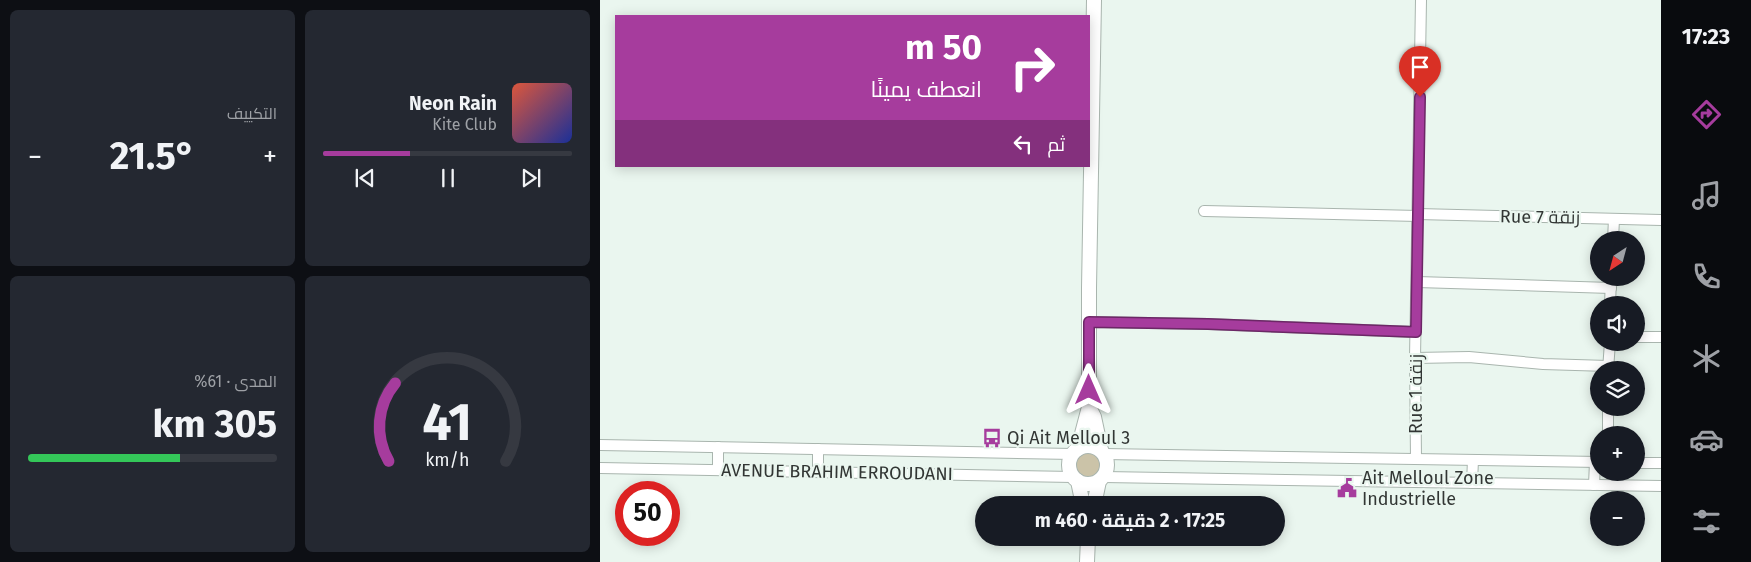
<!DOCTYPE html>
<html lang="ar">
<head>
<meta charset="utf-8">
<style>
  body { margin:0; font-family:"Fira Sans",Cairo,sans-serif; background:#242831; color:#f1f3f6; direction:rtl; height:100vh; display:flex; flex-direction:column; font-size:19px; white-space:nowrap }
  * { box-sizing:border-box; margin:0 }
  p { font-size:16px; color:#9ea1a6 }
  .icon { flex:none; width:28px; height:28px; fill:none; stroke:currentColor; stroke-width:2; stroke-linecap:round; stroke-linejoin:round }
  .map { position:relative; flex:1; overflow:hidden; direction:ltr }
  .details { display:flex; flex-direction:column; gap:10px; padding:10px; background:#0d0f14; width:600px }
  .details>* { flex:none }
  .banner { position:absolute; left:15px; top:15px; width:475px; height:152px; border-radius:0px; box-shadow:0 2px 12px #0003; direction:rtl; background:#a63c9d; color:#fff; overflow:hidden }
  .needle { width:32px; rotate:216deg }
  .buttons { position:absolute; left:990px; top:231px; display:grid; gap:10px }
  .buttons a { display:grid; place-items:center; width:55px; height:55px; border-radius:50%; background:#171b24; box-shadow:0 2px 12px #0003; font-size:25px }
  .speed { position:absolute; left:15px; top:481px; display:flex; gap:10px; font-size:25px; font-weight:700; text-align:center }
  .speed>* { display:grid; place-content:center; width:65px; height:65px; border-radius:50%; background:#171b24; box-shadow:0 2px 12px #0003; line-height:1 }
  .speed .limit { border:8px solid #d22; background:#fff; color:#111 }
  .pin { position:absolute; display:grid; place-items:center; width:42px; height:42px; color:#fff; margin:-51px -21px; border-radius:50% 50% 50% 0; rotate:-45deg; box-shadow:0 0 5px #0007 }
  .pin .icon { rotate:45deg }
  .me { position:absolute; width:55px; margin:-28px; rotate:0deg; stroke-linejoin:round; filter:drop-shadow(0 0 4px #0008) }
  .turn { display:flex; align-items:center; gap:18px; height:105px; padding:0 25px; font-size:22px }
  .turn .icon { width:65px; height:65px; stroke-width:2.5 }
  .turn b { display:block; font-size:35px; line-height:42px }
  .then { display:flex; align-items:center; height:48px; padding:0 25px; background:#0003; gap:10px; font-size:19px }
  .big { font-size:38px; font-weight:700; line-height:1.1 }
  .details .tile { flex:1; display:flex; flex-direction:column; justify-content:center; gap:8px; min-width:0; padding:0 18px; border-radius:8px; background:#242831 }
  .details .dial { align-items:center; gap:0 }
  .dial svg { height:130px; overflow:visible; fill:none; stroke:#363941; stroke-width:7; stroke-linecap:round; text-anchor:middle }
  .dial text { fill:#f1f3f6; stroke:none }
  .song { display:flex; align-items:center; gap:15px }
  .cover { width:60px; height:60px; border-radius:8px; background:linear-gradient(135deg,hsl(10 70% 55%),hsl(230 70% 35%)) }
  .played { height:5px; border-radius:2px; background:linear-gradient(90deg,#a63c9d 35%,#363941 35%) }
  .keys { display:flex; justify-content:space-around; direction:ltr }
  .heat { display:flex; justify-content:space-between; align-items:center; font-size:28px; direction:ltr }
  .charge { height:8px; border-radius:4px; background:linear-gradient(90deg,#34c759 61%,#363941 0) }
  .details .tiles { flex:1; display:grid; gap:10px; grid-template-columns:repeat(2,1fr) }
  .trip { position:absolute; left:375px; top:496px; width:310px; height:50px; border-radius:25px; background:#171b24; box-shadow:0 2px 12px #0003; font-weight:700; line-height:50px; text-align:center; direction:rtl }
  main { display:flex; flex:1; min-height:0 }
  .tabs { display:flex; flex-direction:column; width:90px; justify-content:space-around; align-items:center; background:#090b0e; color:#9ea1a6 }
  .tabs .icon { width:35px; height:35px }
  .tabs .current { color:#a63c9d }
  .tabs b { font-size:22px; color:#f1f3f6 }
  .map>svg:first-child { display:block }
</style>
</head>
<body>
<main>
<nav class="tabs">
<b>17:23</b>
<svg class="icon current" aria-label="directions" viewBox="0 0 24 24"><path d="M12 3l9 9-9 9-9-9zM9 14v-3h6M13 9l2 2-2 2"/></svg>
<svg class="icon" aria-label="music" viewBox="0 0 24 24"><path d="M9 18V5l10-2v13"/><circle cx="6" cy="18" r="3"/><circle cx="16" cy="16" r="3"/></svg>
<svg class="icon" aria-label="phone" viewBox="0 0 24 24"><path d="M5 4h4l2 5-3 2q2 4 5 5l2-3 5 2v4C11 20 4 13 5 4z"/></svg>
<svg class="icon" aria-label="climate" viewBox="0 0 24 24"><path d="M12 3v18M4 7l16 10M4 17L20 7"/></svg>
<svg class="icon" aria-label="car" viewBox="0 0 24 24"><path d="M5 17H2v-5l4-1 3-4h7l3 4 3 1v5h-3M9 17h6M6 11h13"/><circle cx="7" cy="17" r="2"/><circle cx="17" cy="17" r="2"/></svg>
<svg class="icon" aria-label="filters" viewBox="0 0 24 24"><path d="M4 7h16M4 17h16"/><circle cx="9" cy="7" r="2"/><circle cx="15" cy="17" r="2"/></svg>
</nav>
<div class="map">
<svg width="1061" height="562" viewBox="0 0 1061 562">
  <rect width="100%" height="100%" fill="#eaf6ef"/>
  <circle fill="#cbc3a8" cx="489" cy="465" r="13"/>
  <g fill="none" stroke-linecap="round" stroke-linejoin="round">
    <defs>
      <g id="minor">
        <polyline points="604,211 818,216"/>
        <polyline points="818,214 1061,220"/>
        <polyline points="1013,240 1014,219"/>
        <polyline points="817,282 1011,288"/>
        <polyline points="1010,305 1011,278"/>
        <polyline points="489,322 608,324 816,332"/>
        <polyline points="1036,337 1061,337"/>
        <polyline points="815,358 869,357 943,364 1008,366"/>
        <polyline points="1008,370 1010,342"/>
        <polyline points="1008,435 1008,408"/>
        <polyline points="0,445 473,454"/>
        <polyline points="218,449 218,472"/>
        <polyline points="504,454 999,462"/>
        <polyline points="816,459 815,358 821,0"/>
        <polyline points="1036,463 1061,463"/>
        <polyline points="0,468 473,477"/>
        <polyline points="118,470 118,447"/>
        <polyline points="504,477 1061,486"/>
        <polyline points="872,483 873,460"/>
        <polyline points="994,485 995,462"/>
      </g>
      <g id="secondary">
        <polyline points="489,407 494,417 501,450"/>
        <circle cx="488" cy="465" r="19"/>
        <polyline points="478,449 489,407 489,288 494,0"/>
        <polyline points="478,481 483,505"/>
        <polyline points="494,505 499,481"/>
        <polyline points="487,562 488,538"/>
      </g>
    </defs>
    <use href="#minor" stroke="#a9b5ae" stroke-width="12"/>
    <use href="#secondary" stroke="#a9b5ae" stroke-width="16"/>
    <use href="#minor" stroke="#fff" stroke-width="10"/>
    <use href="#secondary" stroke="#fff" stroke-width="14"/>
  </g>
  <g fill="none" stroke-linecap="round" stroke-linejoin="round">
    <defs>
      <polyline id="route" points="489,390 489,322 608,324 816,332 820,97"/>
    </defs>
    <use href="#route" stroke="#6c2766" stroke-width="12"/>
    <use href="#route" stroke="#a63c9d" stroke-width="9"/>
  </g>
  <defs>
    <symbol id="bus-bare" viewBox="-9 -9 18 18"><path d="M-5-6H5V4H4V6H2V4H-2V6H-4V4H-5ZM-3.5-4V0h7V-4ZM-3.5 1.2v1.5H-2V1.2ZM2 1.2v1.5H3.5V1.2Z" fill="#a63c9d" stroke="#eaf6ef" stroke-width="2.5" paint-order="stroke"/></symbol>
    <symbol id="civic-bare" viewBox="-9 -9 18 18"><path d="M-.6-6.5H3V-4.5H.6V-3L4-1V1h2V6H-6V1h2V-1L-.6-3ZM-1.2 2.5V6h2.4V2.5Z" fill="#a63c9d" stroke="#eaf6ef" stroke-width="2.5" paint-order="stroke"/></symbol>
  </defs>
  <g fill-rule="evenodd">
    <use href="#bus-bare" x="378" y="424" width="28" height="28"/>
    <use href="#civic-bare" x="733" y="474" width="28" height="28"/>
  </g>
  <g text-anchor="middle" stroke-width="4.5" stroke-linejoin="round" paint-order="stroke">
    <g font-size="18" fill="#323634" stroke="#eaf6ef">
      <text transform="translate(940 217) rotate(1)" y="6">Rue 7 زنقة</text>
      <text transform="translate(816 394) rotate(-90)" y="6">Rue 1 زنقة</text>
      <text transform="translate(237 472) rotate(1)" y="6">AVENUE BRAHIM ERROUDANI</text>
    </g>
    <g font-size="18" fill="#323634" stroke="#eaf6ef" text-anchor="start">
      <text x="407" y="444">Qi Ait Melloul 3</text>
      <text x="762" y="484">Ait Melloul Zone<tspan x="762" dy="21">Industrielle</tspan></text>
    </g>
  </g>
</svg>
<div class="buttons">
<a><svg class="needle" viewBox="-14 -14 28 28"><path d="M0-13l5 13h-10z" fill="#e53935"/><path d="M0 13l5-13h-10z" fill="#9ea1a6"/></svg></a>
<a><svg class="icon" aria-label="sound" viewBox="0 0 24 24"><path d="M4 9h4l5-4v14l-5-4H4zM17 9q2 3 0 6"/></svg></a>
<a><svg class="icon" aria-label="layers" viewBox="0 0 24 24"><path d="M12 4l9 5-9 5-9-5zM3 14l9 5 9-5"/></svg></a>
<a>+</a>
<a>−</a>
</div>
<div class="speed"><div class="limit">50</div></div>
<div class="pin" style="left:820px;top:97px;background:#d93025"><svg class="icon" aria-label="arrive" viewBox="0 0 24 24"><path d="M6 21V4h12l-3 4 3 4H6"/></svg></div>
<svg class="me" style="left:489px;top:390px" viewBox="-20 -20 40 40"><path d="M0-17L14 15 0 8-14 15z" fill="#a63c9d" stroke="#fff" stroke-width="4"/></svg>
<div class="trip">17:25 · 2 دقيقة · 460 m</div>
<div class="banner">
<div class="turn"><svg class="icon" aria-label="right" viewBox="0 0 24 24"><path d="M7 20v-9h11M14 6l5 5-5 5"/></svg><div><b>50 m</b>انعطف يمينًا</div></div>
<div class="then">ثم<svg class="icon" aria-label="left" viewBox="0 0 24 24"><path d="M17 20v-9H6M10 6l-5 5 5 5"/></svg></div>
</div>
</div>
<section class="details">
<div class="tiles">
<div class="tile">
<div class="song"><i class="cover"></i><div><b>Neon Rain</b><p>Kite Club</p></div></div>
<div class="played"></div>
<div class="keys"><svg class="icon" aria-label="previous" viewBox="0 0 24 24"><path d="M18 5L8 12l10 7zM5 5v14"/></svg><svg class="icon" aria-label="pause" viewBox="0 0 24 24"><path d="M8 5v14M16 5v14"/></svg><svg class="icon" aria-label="next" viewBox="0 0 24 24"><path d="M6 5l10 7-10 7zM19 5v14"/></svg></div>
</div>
<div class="tile"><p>التكييف</p>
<div class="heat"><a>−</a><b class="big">21.5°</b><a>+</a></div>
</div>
<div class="tile dial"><svg viewBox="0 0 100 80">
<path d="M14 69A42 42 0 1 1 86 69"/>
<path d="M14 69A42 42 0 0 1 18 21" stroke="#a63c9d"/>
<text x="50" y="56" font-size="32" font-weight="700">41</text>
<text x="50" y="72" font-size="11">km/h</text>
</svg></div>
<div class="tile"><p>المدى · 61%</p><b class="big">305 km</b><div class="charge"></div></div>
</div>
</section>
</main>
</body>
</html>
